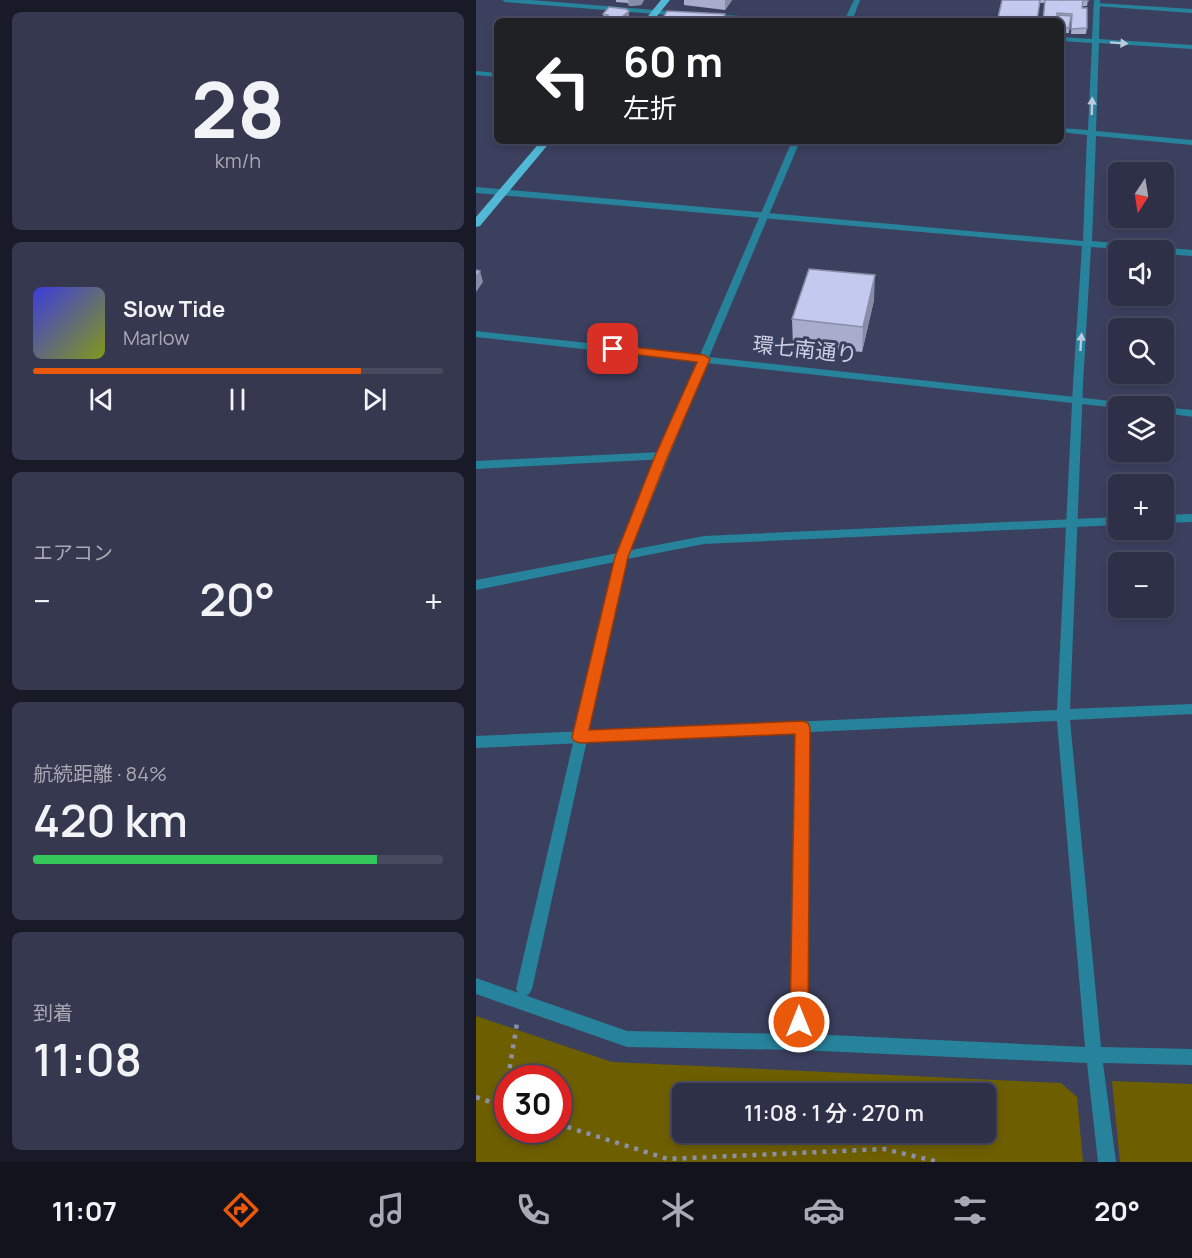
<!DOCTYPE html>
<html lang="ja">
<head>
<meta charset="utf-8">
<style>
  body { margin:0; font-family:Manrope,"Noto Sans JP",sans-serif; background:#35384e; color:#f1f3f6; height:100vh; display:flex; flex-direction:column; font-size:22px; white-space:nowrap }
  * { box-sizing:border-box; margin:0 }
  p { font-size:20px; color:#a7a9b4 }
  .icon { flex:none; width:33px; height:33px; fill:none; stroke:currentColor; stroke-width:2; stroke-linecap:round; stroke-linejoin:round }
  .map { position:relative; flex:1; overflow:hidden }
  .panel { display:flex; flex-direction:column; gap:12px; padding:12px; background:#191a27; width:476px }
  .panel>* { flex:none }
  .hud { position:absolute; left:18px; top:18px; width:570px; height:126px; border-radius:9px; box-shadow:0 3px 9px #0003,0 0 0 2px #484b60; background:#202124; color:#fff; overflow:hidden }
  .needle { width:39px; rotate:192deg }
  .fabs { position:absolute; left:632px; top:162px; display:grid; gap:12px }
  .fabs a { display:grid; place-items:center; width:66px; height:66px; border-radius:9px; background:#2d3047; box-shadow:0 3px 9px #0003,0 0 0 2px #484b60; font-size:30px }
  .speed { position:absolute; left:18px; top:1065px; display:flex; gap:12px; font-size:30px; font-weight:700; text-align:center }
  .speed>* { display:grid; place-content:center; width:78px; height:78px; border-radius:50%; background:#2d3047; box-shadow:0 3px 9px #0003,0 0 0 2px #484b60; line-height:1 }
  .speed .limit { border:9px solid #d22; background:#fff; color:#111 }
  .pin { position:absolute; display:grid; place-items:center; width:51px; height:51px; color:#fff; margin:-26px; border-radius:12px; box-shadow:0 3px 9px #0006 }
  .me { position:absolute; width:66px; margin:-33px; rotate:0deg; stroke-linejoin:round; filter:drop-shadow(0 0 4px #0008) }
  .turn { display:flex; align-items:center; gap:21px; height:126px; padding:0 30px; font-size:27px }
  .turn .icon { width:78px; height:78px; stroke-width:2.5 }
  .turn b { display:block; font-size:42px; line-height:51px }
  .big { font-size:45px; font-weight:600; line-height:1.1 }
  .panel .tile { flex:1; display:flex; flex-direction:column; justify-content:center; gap:9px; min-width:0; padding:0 21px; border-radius:9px; background:#35384e }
  .panel .dial { align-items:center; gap:0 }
  .dial b { font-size:78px; line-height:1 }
  .song { display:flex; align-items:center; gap:18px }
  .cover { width:72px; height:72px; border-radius:9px; background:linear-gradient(135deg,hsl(240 70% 55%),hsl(70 70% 35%)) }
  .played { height:6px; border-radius:3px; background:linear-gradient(90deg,#ea580c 80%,#484b60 80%) }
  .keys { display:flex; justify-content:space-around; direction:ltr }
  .heat { display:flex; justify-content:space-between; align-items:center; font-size:33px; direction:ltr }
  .charge { height:9px; border-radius:4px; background:linear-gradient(90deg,#34c759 84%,#484b60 0) }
  .trip { position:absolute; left:196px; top:1083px; width:324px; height:60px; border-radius:9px; background:#2d3047; box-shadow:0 3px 9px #0003,0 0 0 2px #484b60; font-weight:600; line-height:60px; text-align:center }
  .tab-bar { display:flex; height:96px; justify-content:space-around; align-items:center; background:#12131c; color:#a7a9b4 }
  .tab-bar .icon { width:42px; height:42px }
  .tab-bar .selected { color:#ea580c }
  .tab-bar b { font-size:27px; color:#f1f3f6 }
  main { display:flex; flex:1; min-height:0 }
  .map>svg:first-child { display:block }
</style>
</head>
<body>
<main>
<section class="panel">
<div class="tile dial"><b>28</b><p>km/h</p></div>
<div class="tile">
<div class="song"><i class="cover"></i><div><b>Slow Tide</b><p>Marlow</p></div></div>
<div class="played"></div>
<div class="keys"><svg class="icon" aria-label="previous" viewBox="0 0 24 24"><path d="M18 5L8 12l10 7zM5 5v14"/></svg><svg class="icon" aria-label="pause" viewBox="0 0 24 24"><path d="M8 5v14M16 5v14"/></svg><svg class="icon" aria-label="next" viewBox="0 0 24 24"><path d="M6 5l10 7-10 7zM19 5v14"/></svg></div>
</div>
<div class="tile"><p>エアコン</p>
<div class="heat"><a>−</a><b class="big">20°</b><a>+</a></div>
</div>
<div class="tile"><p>航続距離 · 84%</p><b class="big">420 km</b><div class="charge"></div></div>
<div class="tile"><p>到着</p><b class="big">11:08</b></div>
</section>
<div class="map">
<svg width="717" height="1162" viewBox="0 0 717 1162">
  <rect width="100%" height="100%" fill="#3c405f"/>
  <g fill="#6d5e00" fill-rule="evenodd">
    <path d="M0,1016L136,1062L585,1083L601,1097L607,1162H0ZM32,1078H82V1130H32ZM207,1094H510V1132H207Z"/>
    <polygon points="636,1081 716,1084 716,1162 644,1162"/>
  </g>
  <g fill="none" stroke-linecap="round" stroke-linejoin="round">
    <g stroke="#8c90a8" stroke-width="4.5" stroke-dasharray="4 6" stroke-linecap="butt">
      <polyline points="32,1078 41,1023"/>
      <polyline points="0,1097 32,1108"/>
      <polyline points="27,1106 32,1081"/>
      <polyline points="82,1124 192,1159 408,1149 463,1162"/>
    </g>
    <polygon fill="#26839b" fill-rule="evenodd" points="621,3 717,9 717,13 619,6 618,5"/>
    <g fill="#26839b" fill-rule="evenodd">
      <polygon points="26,0 55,0 204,12 208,14 204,16 29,2"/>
      <path d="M618,0H624L623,39L717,45V49L623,43L620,131L717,140V145L620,136L616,241L717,250V256L687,254V250H658L615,247L607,384L594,709L717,704V714L594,720L625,1047L717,1049V1065L627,1063L640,1162H622L611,1063L323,1050L151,1047L0,994V978L151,1031L315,1034L320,733L0,748V736L581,710L597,384L606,246L0,193V187L607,241L611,135L585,132V128L612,130L616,43L585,41V37L616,39ZM581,721L609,1047L331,1034L334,732Z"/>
      <polygon points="230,14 316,19 320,21 233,18 230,18"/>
      <polygon points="0,71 21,73 21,77 0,75"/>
      <polygon points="186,452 190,453 191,456 190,459 0,469 0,461"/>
    </g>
    <g fill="#26839b" fill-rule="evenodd">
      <polygon points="378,0 384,0 376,21 368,21"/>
      <polygon points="316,141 324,141 233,357 653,403 658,406 642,406 642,408 231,363 155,550 228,536 642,517 642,525 228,544 151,559 56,989 53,994 48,997 43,994 40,989 139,562 0,590 0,580 142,553 221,362 0,337 0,331 224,355"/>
      <polygon points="687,407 717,410 717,417 687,413"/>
      <polygon points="717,514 717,522 687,523 687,515"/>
    </g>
    <g fill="#51b9d5" fill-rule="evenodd">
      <polygon points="185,0 194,0 177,21 168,21"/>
      <polygon points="65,141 75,141 4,226 0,227 0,217"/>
    </g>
  </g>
  <g fill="#a8adce">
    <polygon points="140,0 168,0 165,5 153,6 152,3 140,2"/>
    <polygon points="208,0 256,0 249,10 208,5"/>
    <polygon points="526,0 612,0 611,6 607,6 611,28 610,34 595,34 596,19 594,19 593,33 585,33 585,21 582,18 581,18 568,3 564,3 561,21 522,21"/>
    <polygon points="153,11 153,16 149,21 122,21 128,18 127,14"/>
    <polygon points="121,141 149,141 146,145"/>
    <polygon points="398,300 386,352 317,345 316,319"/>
  </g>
  <g fill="#888da7">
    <polygon points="152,0 168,0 165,5 153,6"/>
    <polygon points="249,0 256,0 249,10"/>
    <polygon points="153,11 153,16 149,21 146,21 146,17"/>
    <polygon points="4,271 7,282 0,292 0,277"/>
    <polygon points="399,275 398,300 386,352 387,327"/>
  </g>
  <g fill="#c3c9ef" stroke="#888da7" stroke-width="1.5">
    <polygon points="526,0 564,0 561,21 522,18"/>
    <polygon points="569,0 587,0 587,1 587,0 612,0 612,1 607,0 606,8 611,8 611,28 595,29 596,14 581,13 581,21 567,21"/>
    <polygon points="133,7 150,9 153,11 146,17 148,17 146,20 139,20 139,21 122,21 124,18 129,18 132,15 127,14"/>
    <polygon points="191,11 249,14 246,21 185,21"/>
    <polygon points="583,15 595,16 593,28 585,27 585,21 582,21"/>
    <polygon points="333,269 399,275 387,327 316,319"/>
    <polygon points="0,270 4,271 0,277"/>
  </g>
  <defs><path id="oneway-solid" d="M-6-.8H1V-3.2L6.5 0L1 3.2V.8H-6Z" transform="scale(1.5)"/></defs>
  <g fill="#bdc9dd">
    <use href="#oneway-solid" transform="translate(643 43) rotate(4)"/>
    <use href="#oneway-solid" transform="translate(616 106) rotate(-88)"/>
    <use href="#oneway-solid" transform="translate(605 342) rotate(-86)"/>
  </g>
  <polygon fill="#ea580c" stroke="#983908" stroke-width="1.5" points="137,345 228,355 234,359 192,456 152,557 113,730 327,721 332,723 334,728 332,1022 330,1029 323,1031 317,1029 314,1022 319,734 104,743 98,741 96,737 139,557 179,456 221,362 133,351 131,349"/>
  <g text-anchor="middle" stroke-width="6" stroke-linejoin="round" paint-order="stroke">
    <g font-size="21" fill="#ced1e4" stroke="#3c405f">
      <text transform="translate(329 350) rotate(6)" y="7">環七南通り</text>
    </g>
  </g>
</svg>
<div class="fabs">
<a><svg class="needle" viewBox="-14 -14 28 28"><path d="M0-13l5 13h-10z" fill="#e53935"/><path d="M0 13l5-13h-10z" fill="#a7a9b4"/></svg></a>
<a><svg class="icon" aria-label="sound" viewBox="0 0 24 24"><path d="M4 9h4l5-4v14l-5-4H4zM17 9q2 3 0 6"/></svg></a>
<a><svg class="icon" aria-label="search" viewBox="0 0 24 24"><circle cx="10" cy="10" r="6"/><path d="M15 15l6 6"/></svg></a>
<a><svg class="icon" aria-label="layers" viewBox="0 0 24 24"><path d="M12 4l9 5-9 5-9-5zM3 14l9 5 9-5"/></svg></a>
<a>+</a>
<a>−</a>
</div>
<div class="speed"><div class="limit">30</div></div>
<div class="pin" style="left:137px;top:349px;background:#d93025"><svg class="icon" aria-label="arrive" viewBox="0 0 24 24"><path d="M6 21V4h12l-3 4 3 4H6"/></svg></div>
<svg class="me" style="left:323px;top:1022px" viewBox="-20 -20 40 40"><circle r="17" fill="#ea580c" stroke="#fff" stroke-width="3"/><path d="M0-11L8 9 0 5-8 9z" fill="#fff"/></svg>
<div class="trip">11:08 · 1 分 · 270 m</div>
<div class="hud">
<div class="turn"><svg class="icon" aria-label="left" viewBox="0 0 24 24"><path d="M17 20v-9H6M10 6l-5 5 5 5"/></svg><div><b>60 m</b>左折</div></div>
</div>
</div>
</main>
<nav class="tab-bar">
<b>11:07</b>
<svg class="icon selected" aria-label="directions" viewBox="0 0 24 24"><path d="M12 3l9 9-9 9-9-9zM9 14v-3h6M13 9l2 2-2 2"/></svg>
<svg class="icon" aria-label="music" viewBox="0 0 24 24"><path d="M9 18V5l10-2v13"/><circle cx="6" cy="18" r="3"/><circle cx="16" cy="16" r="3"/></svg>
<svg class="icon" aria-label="phone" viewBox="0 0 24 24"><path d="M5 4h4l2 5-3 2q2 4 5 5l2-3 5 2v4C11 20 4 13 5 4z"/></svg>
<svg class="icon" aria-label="climate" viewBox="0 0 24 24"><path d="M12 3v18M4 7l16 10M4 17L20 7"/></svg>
<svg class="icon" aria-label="car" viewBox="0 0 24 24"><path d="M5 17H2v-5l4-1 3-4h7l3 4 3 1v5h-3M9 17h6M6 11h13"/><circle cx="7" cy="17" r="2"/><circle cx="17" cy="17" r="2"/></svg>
<svg class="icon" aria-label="filters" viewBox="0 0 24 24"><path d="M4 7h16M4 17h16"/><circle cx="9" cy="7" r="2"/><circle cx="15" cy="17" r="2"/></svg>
<b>20°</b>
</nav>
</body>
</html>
